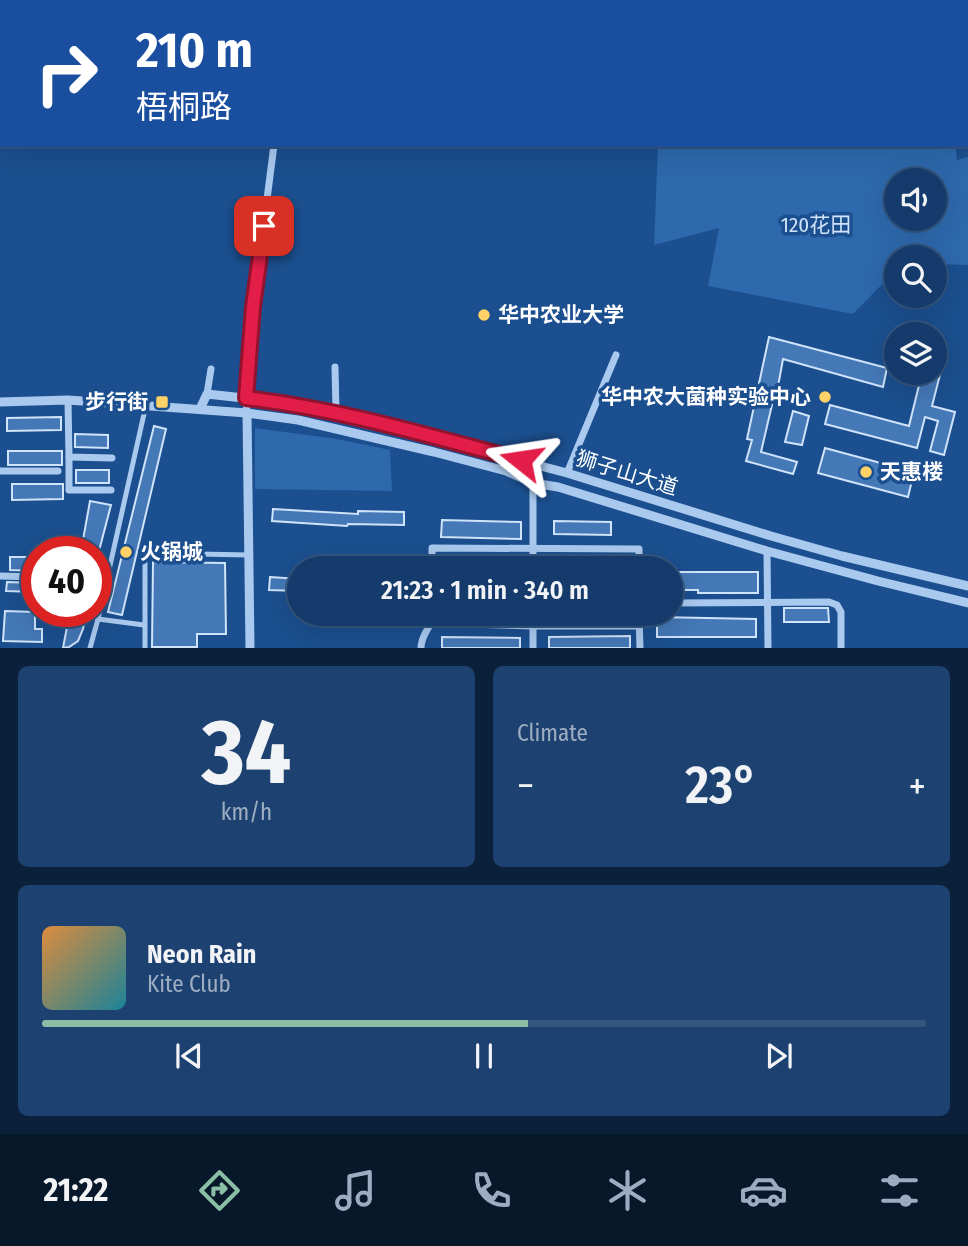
<!DOCTYPE html>
<html lang="en">
<head>
<meta charset="utf-8">
<style>
  body { margin:0; font-family:"Fira Sans Condensed","Noto Sans SC",sans-serif; background:#1d4271; color:#f1f3f6; height:100vh; display:flex; flex-direction:column; font-size:26px; white-space:nowrap }
  * { box-sizing:border-box; margin:0 }
  p { font-size:23px; color:#9dadc1 }
  .icon { flex:none; width:38px; height:38px; fill:none; stroke:currentColor; stroke-width:2; stroke-linecap:round; stroke-linejoin:round }
  .map { position:relative; height:648px; overflow:hidden }
  .drawer { display:flex; flex-direction:column; gap:18px; padding:18px; background:#0b203b; flex:1 }
  .drawer>* { flex:none }
  .banner { position:absolute; left:0px; top:0px; width:970px; height:147px; box-shadow:0 7px 28px #0002,0 0 0 2px #33557e; background:#1a4fa0; color:#fff; overflow:hidden }
  .fabs { position:absolute; left:884px; top:168px; display:grid; gap:14px }
  .fabs a { display:grid; place-items:center; width:63px; height:63px; border-radius:50%; background:#143b6b; box-shadow:0 7px 28px #0002,0 0 0 2px #33557e; font-size:35px }
  .speed { position:absolute; left:21px; top:536px; display:flex; gap:14px; font-size:35px; font-weight:700; text-align:center }
  .speed>* { display:grid; place-content:center; width:91px; height:91px; border-radius:50%; background:#143b6b; box-shadow:0 7px 28px #0002,0 0 0 2px #33557e; line-height:1 }
  .speed .limit { border:10px solid #d22; background:#fff; color:#111 }
  .pin { position:absolute; display:grid; place-items:center; width:60px; height:60px; color:#fff; margin:-30px; border-radius:14px; box-shadow:0 4px 10px #0006 }
  .me { position:absolute; width:77px; margin:-38px; rotate:285deg; stroke-linejoin:round; filter:drop-shadow(0 0 5px #0008) }
  .turn { display:flex; align-items:center; gap:24px; height:147px; padding:0 21px; font-size:32px }
  .turn .icon { width:91px; height:91px; stroke-width:2.5 }
  .turn b { display:block; font-size:49px; line-height:60px }
  .big { font-size:52px; font-weight:600; line-height:1.1 }
  .drawer .tile { flex:1; display:flex; flex-direction:column; justify-content:center; gap:10px; min-width:0; padding:0 24px; border-radius:10px; background:#1d4271 }
  .drawer .dial { align-items:center; gap:0 }
  .dial b { font-size:91px; line-height:1 }
  .song { display:flex; align-items:center; gap:21px }
  .cover { width:84px; height:84px; border-radius:10px; background:linear-gradient(135deg,hsl(30 70% 55%),hsl(190 70% 35%)) }
  .played { height:7px; border-radius:4px; background:linear-gradient(90deg,#8abfa5 55%,#33557e 55%) }
  .keys { display:flex; justify-content:space-around; direction:ltr }
  .heat { display:flex; justify-content:space-between; align-items:center; font-size:38px; direction:ltr }
  .drawer .tiles { flex:1; display:grid; gap:18px; grid-template-columns:1fr 1fr }
  .tile:last-child { grid-column:span 2 }
  .trip { position:absolute; left:287px; top:556px; width:396px; height:70px; border-radius:35px; background:#143b6b; box-shadow:0 7px 28px #0002,0 0 0 2px #33557e; font-weight:600; line-height:70px; text-align:center }
  .tab-bar { display:flex; height:112px; justify-content:space-around; align-items:center; background:#08182b; color:#9dadc1 }
  .tab-bar .icon { width:49px; height:49px }
  .tab-bar .current { color:#8abfa5 }
  .tab-bar b { font-size:32px; color:#f1f3f6 }
  .map>svg:first-child { display:block }
</style>
</head>
<body>
<div class="map">
<svg width="968" height="648" viewBox="0 0 968 648">
  <rect width="100%" height="100%" fill="#1b4f8f"/>
  <g fill="#2e69ad" fill-rule="evenodd">
    <path d="M658,145H955L957,160L968,157V265L935,264L934,257H896V270L853,314L708,286L719,228L654,245ZM896,180H934V219H896Z"/>
    <polygon points="255,428 337,439 390,450 392,491 255,489"/>
  </g>
  <polygon fill="#3c6290" stroke="#9cc4f0" stroke-width="2" points="742,0 930,0 929,2 742,2"/>
  <g fill="#4478b7" stroke="#cfe3fa" stroke-width="2">
    <polygon points="769,337 887,368 883,387 783,359 777,392 775,392 761,452 797,462 793,474 746,461 752,440 747,439"/>
    <polygon points="893,343 896,343 896,371 887,368"/>
    <polygon points="934,357 944,359 932,406 955,412 944,455 930,451 938,421 925,417 917,448 825,424 830,405 909,426 922,373 934,373"/>
    <polygon points="793,411 809,416 802,445 785,442"/>
    <polygon points="61,417 61,430 7,431 7,418"/>
    <polygon points="154,426 166,429 122,615 108,612"/>
    <polygon points="75,434 108,435 108,448 75,447"/>
    <polygon points="825,448 914,472 908,497 818,473"/>
    <rect x="8" y="451" width="54" height="14"/>
    <rect x="76" y="470" width="33" height="13"/>
    <polygon points="12,484 63,484 63,499 12,500"/>
    <polygon points="90,501 111,505 99,551 81,551"/>
    <polygon points="273,509 358,514 358,511 404,512 404,525 348,524 347,526 272,521"/>
    <polygon points="442,520 521,522 521,539 441,537"/>
    <polygon points="554,521 611,522 611,535 554,534"/>
    <polygon points="10,557 37,557 37,571 10,570"/>
    <rect x="441" y="560" width="80" height="9"/>
    <polygon points="546,560 629,561 629,569 546,569"/>
    <polygon points="153,562 225,563 226,634 197,634 197,647 152,647"/>
    <polygon points="670,572 758,572 758,593 698,593 698,590 670,590"/>
    <polygon points="270,577 299,579 299,591 269,590"/>
    <polygon points="7,582 35,583 35,592 6,591"/>
    <polygon points="784,608 828,608 829,622 784,622"/>
    <polygon points="5,611 35,612 35,629 42,629 42,642 3,641"/>
    <polygon points="70,611 87,611 83,629 78,641 69,647 63,648"/>
    <polygon points="657,617 756,619 756,637 657,637"/>
    <polygon points="630,636 630,648 549,648 549,637"/>
    <polygon points="442,637 520,638 520,648 442,648"/>
  </g>
  <g fill="none" stroke-linecap="round" stroke-linejoin="round">
    <g stroke="#a9c9ee" stroke-width="5">
      <polyline points="98,619 144,625"/>
      <polyline points="90,648 98,619 146,405"/>
      <polyline points="145,648 145,553 249,555"/>
    </g>
    <g stroke="#a9c9ee" stroke-width="7">
      <polyline points="201,0 202,2"/>
      <polyline points="300,2 300,0"/>
      <polyline points="335,367 336,412"/>
      <polyline points="207,394 211,369"/>
      <polyline points="68,400 69,457 112,458"/>
      <polyline points="247,413 246,398 253,307 274,145"/>
      <polyline points="69,457 69,490 111,490"/>
      <polyline points="0,471 58,471"/>
      <polyline points="567,473 616,355"/>
      <polyline points="767,551 768,648"/>
      <polyline points="432,569 432,548 639,549 639,569"/>
      <polyline points="533,569 533,483"/>
      <polyline points="0,576 37,577"/>
      <polyline points="670,603 829,602 837,605 841,612 841,648"/>
      <polyline points="533,614 533,648"/>
      <polyline points="639,614 640,648"/>
      <polyline points="432,623 533,626 639,626"/>
      <path d="M421,648C421,633 432,629 432,614"/>
    </g>
    <g stroke="#a9c9ee" stroke-width="9">
      <polyline points="0,34 2,34"/>
      <polyline points="0,402 68,400 247,413 298,420 434,452 506,471 533,483 558,487 767,551 878,581 968,603"/>
      <polyline points="200,409 207,394 289,403 336,412 567,473 771,536 842,556 968,586"/>
      <polyline points="247,413 250,648"/>
    </g>
  </g>
  <g fill="none" stroke-linecap="round" stroke-linejoin="round">
    <defs>
      <path id="route" d="M264,226L253,307L246,398C340,409 430,436 521,460"/>
    </defs>
    <use href="#route" stroke="#92132f" stroke-width="18"/>
    <use href="#route" stroke="#e11d48" stroke-width="12"/>
  </g>
  <g fill="#ffd166" stroke="#1b4f8f" stroke-width="2.5">
    <circle cx="484" cy="315" r="7"/>
    <circle cx="825" cy="397" r="7"/>
    <rect x="155" y="395" width="14" height="14" rx="3.5"/>
    <circle cx="866" cy="472" r="7"/>
    <circle cx="126" cy="552" r="7"/>
  </g>
  <g text-anchor="middle" stroke-width="7" stroke-linejoin="round" paint-order="stroke">
    <g font-size="21" fill="#cfe3fa" stroke="#1b4f8f">
      <text x="816" y="232">120花田</text>
    </g>
    <g font-size="21" font-weight="bold" fill="#fff" stroke="#1b4f8f" text-anchor="start">
      <text x="498" y="322">华中农业大学</text>
      <text x="811" y="404" text-anchor="end">华中农大菌种实验中心</text>
      <text x="148" y="409" text-anchor="end">步行街</text>
      <text x="880" y="479">天惠楼</text>
      <text x="140" y="559">火锅城</text>
    </g>
    <g font-size="21" fill="#fff" stroke="#1b4f8f">
      <text transform="translate(627 473) rotate(17)" y="7">狮子山大道</text>
    </g>
  </g>
</svg>
<div class="fabs">
<a><svg class="icon" aria-label="sound" viewBox="0 0 24 24"><path d="M4 9h4l5-4v14l-5-4H4zM17 9q2 3 0 6"/></svg></a>
<a><svg class="icon" aria-label="search" viewBox="0 0 24 24"><circle cx="10" cy="10" r="6"/><path d="M15 15l6 6"/></svg></a>
<a><svg class="icon" aria-label="layers" viewBox="0 0 24 24"><path d="M12 4l9 5-9 5-9-5zM3 14l9 5 9-5"/></svg></a>
</div>
<div class="speed"><div class="limit">40</div></div>
<div class="pin" style="left:264px;top:226px;background:#d93025"><svg class="icon" aria-label="arrive" viewBox="0 0 24 24"><path d="M6 21V4h12l-3 4 3 4H6"/></svg></div>
<svg class="me" style="left:521px;top:460px" viewBox="-20 -20 40 40"><path d="M0-17L14 15 0 8-14 15z" fill="#e11d48" stroke="#fff" stroke-width="4"/></svg>
<div class="trip">21:23 · 1 min · 340 m</div>
<div class="banner">
<div class="turn"><svg class="icon" aria-label="right" viewBox="0 0 24 24"><path d="M7 20v-9h11M14 6l5 5-5 5"/></svg><div><b>210 m</b>梧桐路</div></div>
</div>
</div>
<section class="drawer">
<div class="tiles">
<div class="tile dial"><b>34</b><p>km/h</p></div>
<div class="tile"><p>Climate</p>
<div class="heat"><a>−</a><b class="big">23°</b><a>+</a></div>
</div>
<div class="tile">
<div class="song"><i class="cover"></i><div><b>Neon Rain</b><p>Kite Club</p></div></div>
<div class="played"></div>
<div class="keys"><svg class="icon" aria-label="previous" viewBox="0 0 24 24"><path d="M18 5L8 12l10 7zM5 5v14"/></svg><svg class="icon" aria-label="pause" viewBox="0 0 24 24"><path d="M8 5v14M16 5v14"/></svg><svg class="icon" aria-label="next" viewBox="0 0 24 24"><path d="M6 5l10 7-10 7zM19 5v14"/></svg></div>
</div>
</div>
</section>
<nav class="tab-bar">
<b>21:22</b>
<svg class="icon current" aria-label="directions" viewBox="0 0 24 24"><path d="M12 3l9 9-9 9-9-9zM9 14v-3h6M13 9l2 2-2 2"/></svg>
<svg class="icon" aria-label="music" viewBox="0 0 24 24"><path d="M9 18V5l10-2v13"/><circle cx="6" cy="18" r="3"/><circle cx="16" cy="16" r="3"/></svg>
<svg class="icon" aria-label="phone" viewBox="0 0 24 24"><path d="M5 4h4l2 5-3 2q2 4 5 5l2-3 5 2v4C11 20 4 13 5 4z"/></svg>
<svg class="icon" aria-label="climate" viewBox="0 0 24 24"><path d="M12 3v18M4 7l16 10M4 17L20 7"/></svg>
<svg class="icon" aria-label="car" viewBox="0 0 24 24"><path d="M5 17H2v-5l4-1 3-4h7l3 4 3 1v5h-3M9 17h6M6 11h13"/><circle cx="7" cy="17" r="2"/><circle cx="17" cy="17" r="2"/></svg>
<svg class="icon" aria-label="filters" viewBox="0 0 24 24"><path d="M4 7h16M4 17h16"/><circle cx="9" cy="7" r="2"/><circle cx="15" cy="17" r="2"/></svg>
</nav>
</body>
</html>
